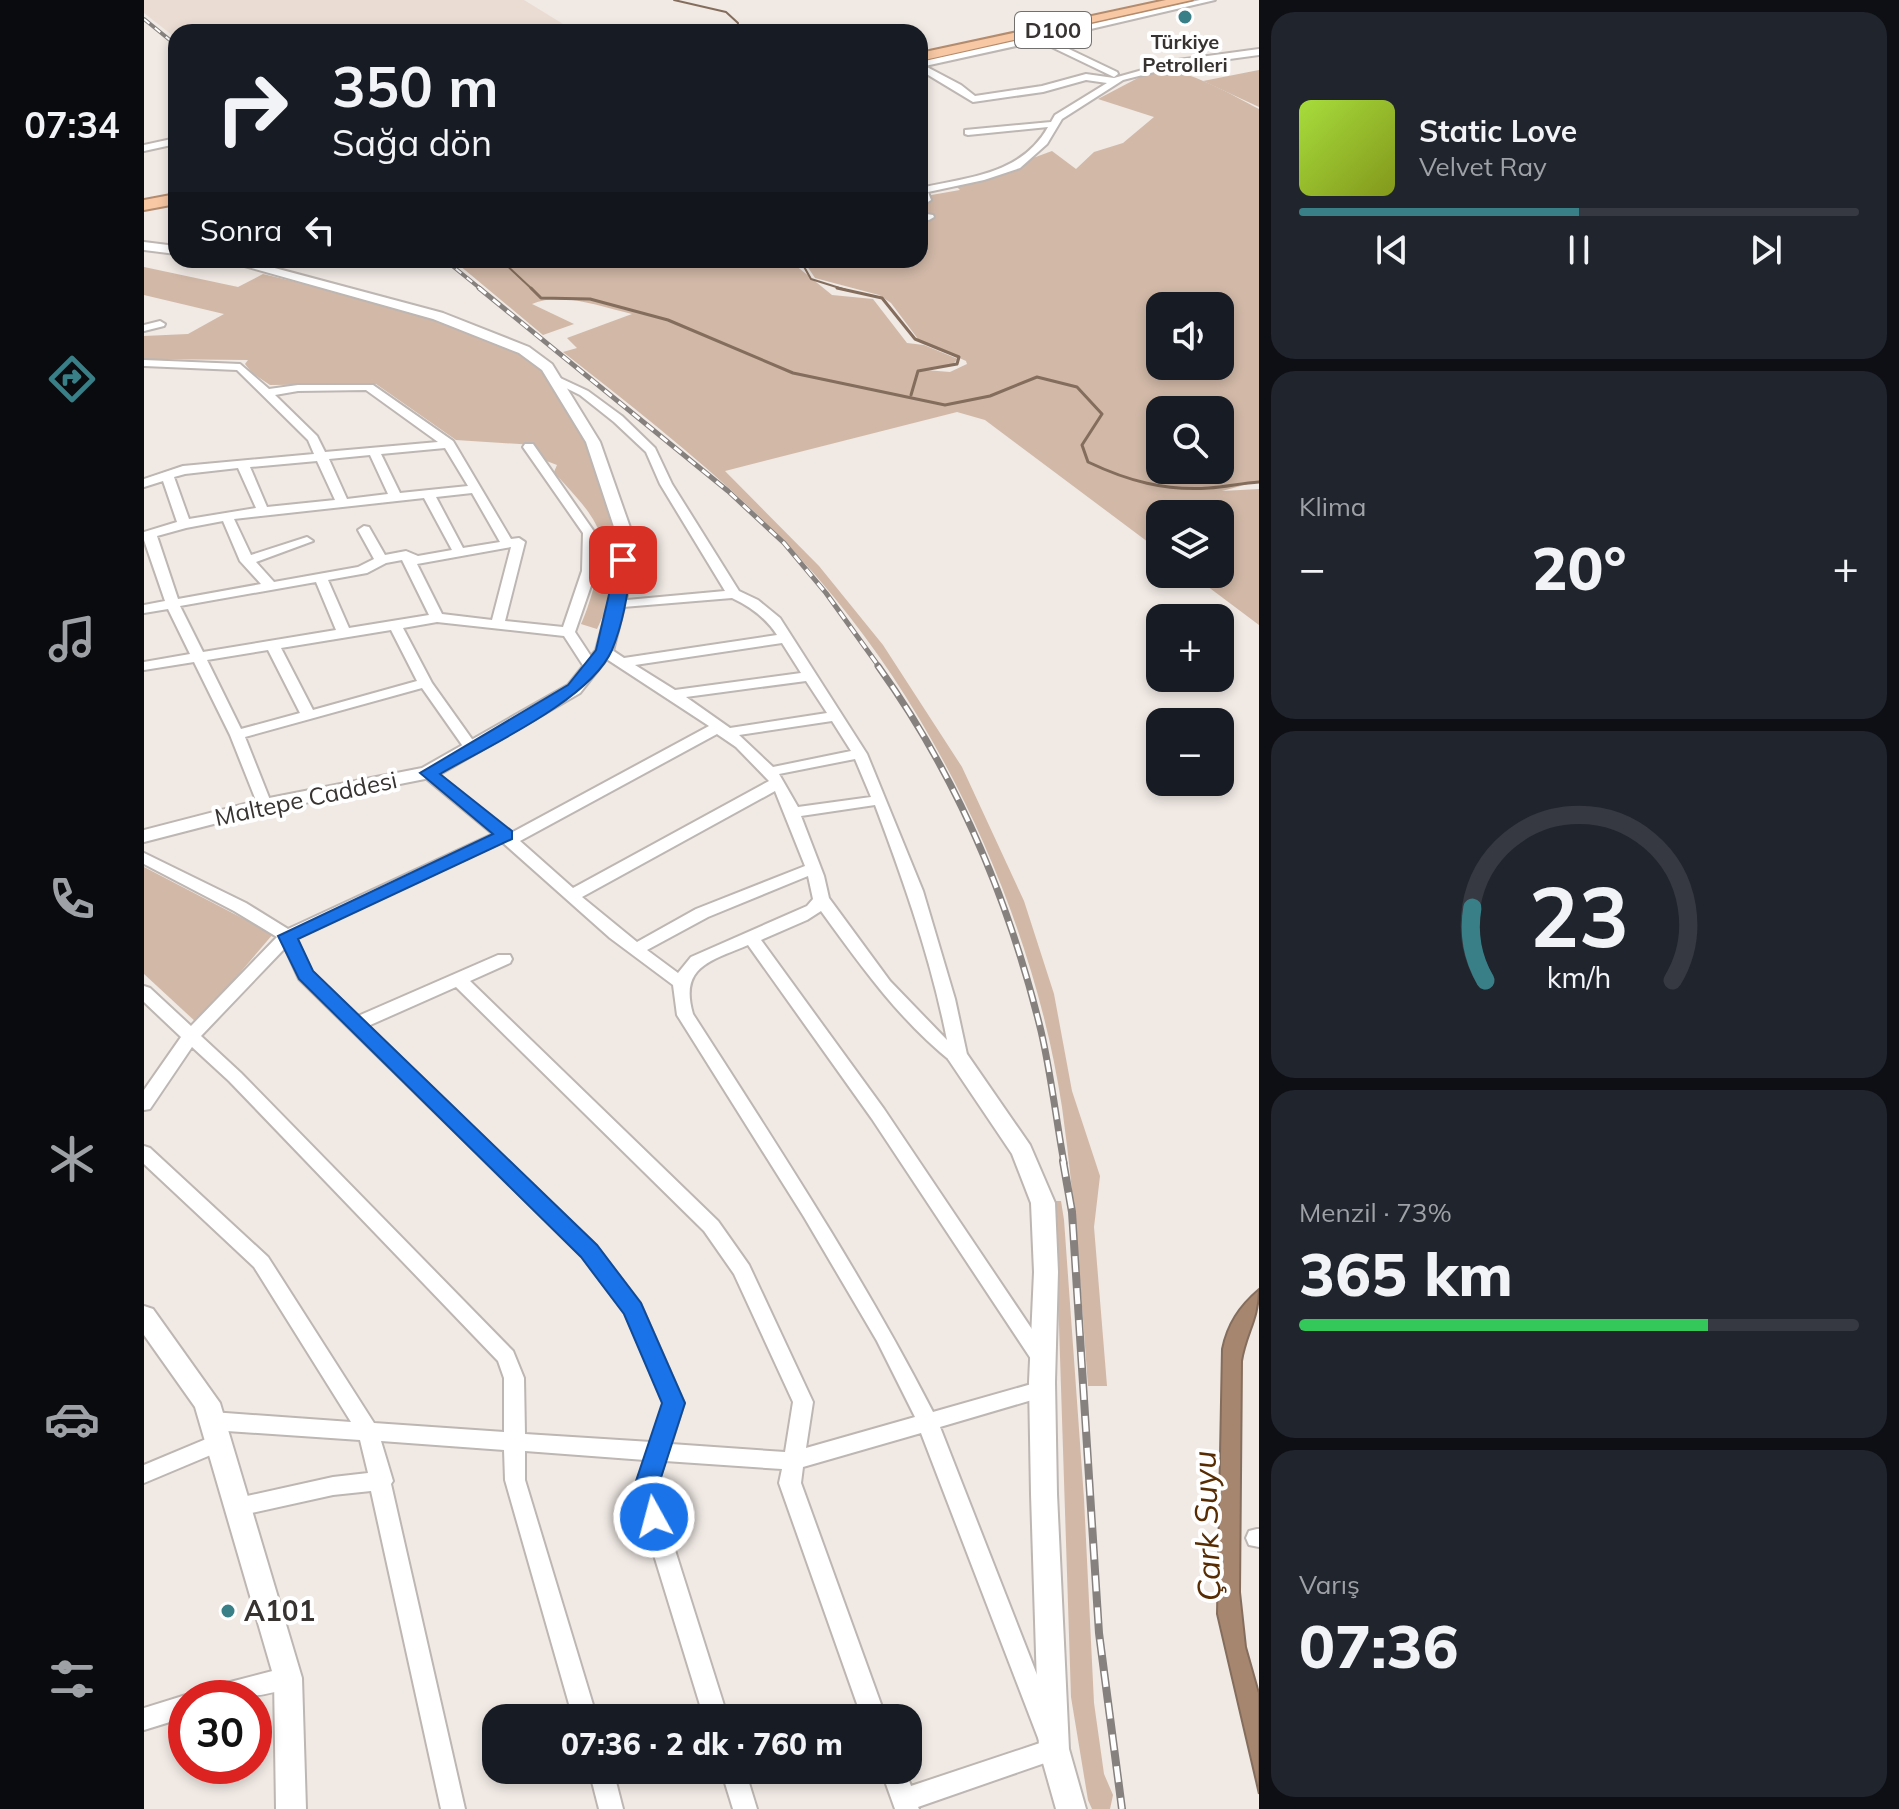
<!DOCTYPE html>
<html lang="tr">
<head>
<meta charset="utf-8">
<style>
  body { margin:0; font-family:Mulish,sans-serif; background:#20242c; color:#f1f3f6; height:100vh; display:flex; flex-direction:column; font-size:30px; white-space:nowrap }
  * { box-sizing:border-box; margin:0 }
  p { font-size:26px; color:#9ea1a6 }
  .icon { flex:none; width:44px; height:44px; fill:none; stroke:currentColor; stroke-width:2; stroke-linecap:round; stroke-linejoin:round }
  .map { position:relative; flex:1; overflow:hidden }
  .panel { display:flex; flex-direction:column; gap:12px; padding:12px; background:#0d0f14; width:640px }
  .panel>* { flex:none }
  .banner { position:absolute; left:24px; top:24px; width:760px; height:244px; border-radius:24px; box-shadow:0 4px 12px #0003; background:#171b24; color:#f1f3f6; overflow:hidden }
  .fabs { position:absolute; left:1002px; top:292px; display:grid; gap:16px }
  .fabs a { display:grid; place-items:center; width:88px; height:88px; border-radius:16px; background:#171b24; box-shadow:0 4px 12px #0003; font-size:40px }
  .speed { position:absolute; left:24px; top:1680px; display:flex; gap:16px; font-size:40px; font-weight:700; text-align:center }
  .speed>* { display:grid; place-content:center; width:104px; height:104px; border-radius:50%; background:#171b24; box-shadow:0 4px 12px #0003; line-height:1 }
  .speed .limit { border:12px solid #d22; background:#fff; color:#111 }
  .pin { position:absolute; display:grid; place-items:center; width:68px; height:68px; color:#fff; margin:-34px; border-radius:16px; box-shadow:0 4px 12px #0006 }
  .me { position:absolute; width:88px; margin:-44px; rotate:353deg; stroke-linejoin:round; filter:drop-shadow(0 0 6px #0008) }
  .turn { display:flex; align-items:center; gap:28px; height:168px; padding:0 32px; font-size:36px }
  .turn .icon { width:104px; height:104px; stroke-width:2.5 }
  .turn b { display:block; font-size:56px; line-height:68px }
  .then { display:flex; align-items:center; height:76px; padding:0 32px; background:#0003; gap:16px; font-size:30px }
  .big { font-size:60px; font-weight:800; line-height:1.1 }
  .panel .card { flex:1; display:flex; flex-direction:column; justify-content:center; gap:12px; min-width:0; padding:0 28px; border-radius:24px; background:#20242c }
  .panel .dial { align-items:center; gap:0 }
  .dial svg { height:208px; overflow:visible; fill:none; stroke:#363941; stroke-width:7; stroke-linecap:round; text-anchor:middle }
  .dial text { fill:#f1f3f6; stroke:none }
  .song { display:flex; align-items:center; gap:24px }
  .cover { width:96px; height:96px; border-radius:12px; background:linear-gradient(135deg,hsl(80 70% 55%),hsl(70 70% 35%)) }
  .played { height:8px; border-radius:4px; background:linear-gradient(90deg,#387f88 50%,#363941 50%) }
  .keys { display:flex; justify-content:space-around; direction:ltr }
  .heat { display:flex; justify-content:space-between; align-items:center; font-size:44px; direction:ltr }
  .charge { height:12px; border-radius:6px; background:linear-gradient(90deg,#34c759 73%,#363941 0) }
  .trip { position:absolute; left:338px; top:1704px; width:440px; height:80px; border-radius:24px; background:#171b24; box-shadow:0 4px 12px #0003; font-weight:800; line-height:80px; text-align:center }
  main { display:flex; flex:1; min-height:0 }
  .menu { display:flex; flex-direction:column; width:144px; justify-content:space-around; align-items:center; background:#090b0e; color:#9ea1a6 }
  .menu .icon { width:56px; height:56px }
  .menu .active { color:#387f88 }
  .menu b { font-size:36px; color:#f1f3f6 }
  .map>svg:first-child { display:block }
</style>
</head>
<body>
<main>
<nav class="menu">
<b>07:34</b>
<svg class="icon active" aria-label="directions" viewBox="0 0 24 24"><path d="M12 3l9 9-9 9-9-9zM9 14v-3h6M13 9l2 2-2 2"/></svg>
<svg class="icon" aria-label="music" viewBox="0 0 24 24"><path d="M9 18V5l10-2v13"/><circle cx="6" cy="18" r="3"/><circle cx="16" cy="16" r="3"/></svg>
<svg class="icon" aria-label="phone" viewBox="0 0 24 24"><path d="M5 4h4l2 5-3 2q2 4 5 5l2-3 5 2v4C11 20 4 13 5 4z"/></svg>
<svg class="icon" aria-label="climate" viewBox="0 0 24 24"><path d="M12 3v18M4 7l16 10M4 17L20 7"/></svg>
<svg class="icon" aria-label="car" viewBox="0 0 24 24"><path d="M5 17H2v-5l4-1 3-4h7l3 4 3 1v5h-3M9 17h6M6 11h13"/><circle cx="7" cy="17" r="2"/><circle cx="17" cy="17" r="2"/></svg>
<svg class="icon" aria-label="filters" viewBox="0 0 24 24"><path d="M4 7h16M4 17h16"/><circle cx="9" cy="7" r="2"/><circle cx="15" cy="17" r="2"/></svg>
</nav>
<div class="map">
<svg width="1115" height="1809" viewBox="0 0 1115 1809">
  <rect width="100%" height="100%" fill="#f0e9e4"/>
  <polygon fill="#eadcd3" points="0,0 380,0 432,32 32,32 32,38 0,13"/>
  <g fill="#d1b8a7" fill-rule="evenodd">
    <path d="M1011,69C1040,67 1089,95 1115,109V481L1078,491L1115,489V625L1047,574H1076V514H1016V551L841,420L813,412L581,471L675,566L739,645L818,767L880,901L910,994L928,1091L956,1176L950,1227L963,1386H944C937,1293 931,1200 918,1107C891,928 805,736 689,596C612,502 514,427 419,352L433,348L423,338L488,314C457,307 417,291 388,304L430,324L399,335L309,260H645L688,295L729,299L763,343L780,345L814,359L809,364L781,370L806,372L823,364L822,361L774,339L747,303L735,295L671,278L659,260H776V197L816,190L812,186L908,151L932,169L950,152L979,143L1010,117L954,99ZM1016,306H1076V366H1016ZM1016,410H1076V470H1016Z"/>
    <polygon points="1115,70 1115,107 1059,81"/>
    <path d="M0,267L94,287L119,274L210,296L339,335L389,360L410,380L442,436L476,538L465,603L453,629L437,624C445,608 460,557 457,539C453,515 425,490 410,472L413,465L400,460L391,445L312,440L232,384L126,385L108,373L101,364L104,360L0,359V336L44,334L80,314L0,295Z"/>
    <polygon points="0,867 129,934 53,1023 0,974"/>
    <polygon points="911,1201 917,1201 920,1220 940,1499 950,1703 960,1774 969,1795 966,1809 948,1809 944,1800 927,1697"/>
  </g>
  <path fill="#a6866f" stroke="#846d5c" stroke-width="2" d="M1115,1289C1115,1321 1103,1331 1098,1361L1096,1592L1102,1647L1115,1693V1794L1073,1614L1078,1349C1083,1324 1095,1306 1115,1289Z"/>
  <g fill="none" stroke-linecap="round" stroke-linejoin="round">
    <g stroke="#846d5c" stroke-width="2">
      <polyline points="530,0 582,12 594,23 593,32"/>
      <polyline points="357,260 389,290"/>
      <polyline points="651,260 659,265 667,279 702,290"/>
    </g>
    <g stroke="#846d5c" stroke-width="3">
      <path d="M387,288L397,298L446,299L524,320L649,373L801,405L846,396L893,377L933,387L958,414L938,445L944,462C984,481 1021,491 1065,488C1082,487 1098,483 1115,482"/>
      <polyline points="693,288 738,298 771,339 815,357 813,364 774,371 767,395"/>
    </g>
    <defs>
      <g id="minor">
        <path d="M1056,0H1071L904,39L973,72L974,74L970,77L895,41L781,66L817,85L831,96L898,86L942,74L970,78L1034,60L1115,49V55L1034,66L979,80L918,119L903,144L876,168L840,180L784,192L787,200L776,207V188C824,177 877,175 904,127L824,135L821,134V130L907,122L911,115L963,83L942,80L899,92L829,102L776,70V62Z"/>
        <polygon points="32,138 32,144 0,151 0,145"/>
        <polygon points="776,213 789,215 790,217 785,220 776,219"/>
        <polygon points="16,321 21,324 20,326 0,331 0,325"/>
        <path d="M0,360L96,364L125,389L154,385H229L309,441L367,539L375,538L381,542L361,621L419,627L438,571L439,533L379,447L381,444H389L451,533L452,571L431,632L454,667L447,671L442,670L420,636L293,622L259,628L288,683L335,749L333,752H323L278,688L101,737L128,805L120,810L115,808L86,735L50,662L0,670V662L46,654L24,609L0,613V605L21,601L0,540V532L33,522L19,481L0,487V479L39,466L170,454L164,440L93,370L0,366ZM222,390L294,442L181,452L173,436L131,395L154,391ZM301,448L324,486L256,493L237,454ZM226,455L244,494L203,499L185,459ZM173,461L191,500L123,507L106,467ZM94,468L112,508L45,519L30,477L41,474ZM328,493L356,542L319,548L292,497ZM280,498L308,550L274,556L262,551L241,555L225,527L220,526L214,530L230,559L214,567L130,582L112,562L169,541L163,537L107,555L90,519ZM79,521L96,561L117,584L34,599L13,536L42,528ZM367,547L348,620L298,614L273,564ZM258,560L285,615L205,628L184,580L223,573L242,563ZM172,582L192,630L59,652L36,606ZM247,630L273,681L169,710L137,648ZM124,650L156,713L97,729L63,660Z"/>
        <path d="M414,377L444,391L478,416L511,448L528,484L595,591L614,600L636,618L723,754L779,891L811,999L824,1059L821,1063H809C755,1020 717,966 677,911L663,920L617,940L740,1109L908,1359L905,1365L898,1367L891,1365L728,1119L604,945C567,961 535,966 549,1014C633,1145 718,1274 789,1412L898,1381L905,1383L908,1389L905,1395L898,1397L796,1427L922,1749L918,1757L774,1807L775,1809H751L737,1770H761L767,1786L896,1743L777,1433L659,1467L657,1483L742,1718H718L635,1483L638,1469L521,1461L512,1490L584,1718H560L490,1490L501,1460L381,1451V1480L453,1718H429L361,1480L360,1450L237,1441L249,1481L247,1484L321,1809H297L227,1491L189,1495L94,1516L86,1514L83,1507L86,1500L94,1498L189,1477L224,1473L216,1440L68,1430L61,1427L58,1421L61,1415L68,1412L207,1422L110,1267L0,1164V1146L6,1148L124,1257L230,1423L360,1432V1378L354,1361L85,1081L48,1047L6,1109L0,1110V1090L37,1037L0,1002V986L6,988L47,1026L133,937L90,911L0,864V853L102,903L144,929L349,834L279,776L277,773L279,770H289L367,833L565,726L455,654L453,651L455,648H465L480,658L633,635C622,618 607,607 588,598L467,608L465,605L472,601L581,591L516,484L502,452L470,422L436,395L410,382L408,380ZM638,643L657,673L531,690L491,665ZM662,681L683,713L586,728L542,697ZM688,721L707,751L629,767L595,735ZM573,734L592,747L625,781L429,888L376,841ZM711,759L727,797L654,807L635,774ZM631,791L661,866L552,909L493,942L438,897ZM731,805C760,882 787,959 803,1040L746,981L685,898L680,876L657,816ZM358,842L466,938L529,985L533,1015L660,1217L733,1341L771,1417L662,1448L669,1402L605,1265L574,1221L326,981L366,963L368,959L366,955H354L214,1016L168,972L152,938ZM664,876L669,899L663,906L547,957L534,973L503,950L564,917ZM141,948L155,979L438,1256L481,1313L520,1403L507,1442L381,1434L380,1378L369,1351L97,1073L57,1036ZM312,987L560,1231L590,1274L649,1402L641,1452L527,1444L540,1403L496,1303L452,1246L224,1026Z"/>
        <polygon points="74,1434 81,1437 84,1443 81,1449 0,1483 0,1465"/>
        <polygon points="1113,1529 1115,1529 1115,1547 1105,1545 1102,1538 1105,1531"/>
        <path d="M144,1667L152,1671L155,1678L152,1685C120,1698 90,1698 56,1698L59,1690L67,1687Z"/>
        <polygon points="42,1695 49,1698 42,1698 42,1717 0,1730 0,1708"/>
        <polygon points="445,1770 469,1770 479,1809 455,1809"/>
        <polygon points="577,1770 601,1770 613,1809 589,1809"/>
      </g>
      <g id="tertiary">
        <polygon points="0,242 32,246 32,254 0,250"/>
        <polygon points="79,260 101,260 299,313 385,347 408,364 456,442 489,536 486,583 469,651 436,693 291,777 120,811 0,842 0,830 120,799 278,768 424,685 452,650 470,583 473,536 442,442 398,370 375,353 289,319"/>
        <polygon points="815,1051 823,1054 886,1145 911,1203 914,1272 911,1382 913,1494 925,1749 942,1809 912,1809 895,1749 887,1494 885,1382 890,1272 887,1203 868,1154 804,1059 807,1054"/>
        <polygon points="0,1306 9,1309 76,1403 158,1678 162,1809 132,1809 130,1678 51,1407 0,1335"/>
      </g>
      <g id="trunk">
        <polygon points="1022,0 1048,0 776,61 776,53"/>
        <polygon points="32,194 32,204 0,210 0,200"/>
      </g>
    </defs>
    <use href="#minor" stroke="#bdb6b2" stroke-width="4"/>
    <use href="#tertiary" stroke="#bdb6b2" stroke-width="4"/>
    <use href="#trunk" stroke="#b38b6d" stroke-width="4"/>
    <use href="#minor" fill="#fff" fill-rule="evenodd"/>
    <use href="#tertiary" fill="#fff" fill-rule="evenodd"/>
    <use href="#trunk" fill="#f8c8a4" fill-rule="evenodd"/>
    <defs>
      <g id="rail-far3">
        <polyline points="0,19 32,45"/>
        <polyline points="301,260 338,290"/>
      </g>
      <polyline id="rail-far2" points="335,288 584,491 640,543 682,593 736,668"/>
      <path id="rail-far1" d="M734,666C813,776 865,900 897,1031C907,1074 912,1119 920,1163"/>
      <polyline id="rail" points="919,1161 928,1212 955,1633 978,1809"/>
    </defs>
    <use href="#rail-far3" stroke="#86817e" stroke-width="4"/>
    <use href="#rail-far2" stroke="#86817e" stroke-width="5"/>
    <use href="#rail-far1" stroke="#86817e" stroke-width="7"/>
    <use href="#rail" stroke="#86817e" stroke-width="8"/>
    <use href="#rail-far3" stroke="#fff" stroke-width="2" stroke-dasharray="7" stroke-linecap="butt"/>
    <use href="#rail-far2" stroke="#fff" stroke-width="3" stroke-dasharray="9" stroke-linecap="butt"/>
    <use href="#rail-far1" stroke="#fff" stroke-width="4" stroke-dasharray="12" stroke-linecap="butt"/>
    <use href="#rail" stroke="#fff" stroke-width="5" stroke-dasharray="16" stroke-linecap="butt"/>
  </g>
  <path fill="#1a73e8" stroke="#114b97" stroke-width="2" d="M474,556L487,560C485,588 479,623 468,650C446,700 344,746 296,774L368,831V839L154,939L169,971L453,1245L497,1303L541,1403L513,1490L522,1517L518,1525L510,1528L501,1525L489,1490L518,1403L480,1314L437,1257L155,979L134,936L349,834L276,773L424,685L452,650Z"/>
  <g fill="#387f88" stroke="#fff" stroke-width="3">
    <circle cx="1041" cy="17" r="8"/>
    <circle cx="84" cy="1611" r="8"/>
  </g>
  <g text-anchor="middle" stroke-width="8" stroke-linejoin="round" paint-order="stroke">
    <g font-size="20" font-weight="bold" fill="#363331" stroke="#fff">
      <text x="1041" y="49">Türkiye<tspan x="1041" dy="23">Petrolleri</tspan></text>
    </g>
    <rect fill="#fff" stroke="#72706f" stroke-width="2" x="871" y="12" width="76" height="36" rx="6"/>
    <g font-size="22" font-weight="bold" fill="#363331">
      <text x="909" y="38">D100</text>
    </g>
    <g font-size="24" fill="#363331" stroke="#fff">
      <text transform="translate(162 799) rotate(-12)" y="8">Maltepe Caddesi</text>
    </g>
    <g font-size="28" font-weight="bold" fill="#363331" stroke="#fff" text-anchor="start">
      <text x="100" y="1621">A101</text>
    </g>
    <g font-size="32" font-style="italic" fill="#572c03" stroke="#fff">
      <text transform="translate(1063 1526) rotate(-92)" y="11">Çark Suyu</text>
    </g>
  </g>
</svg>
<div class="fabs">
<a><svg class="icon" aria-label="sound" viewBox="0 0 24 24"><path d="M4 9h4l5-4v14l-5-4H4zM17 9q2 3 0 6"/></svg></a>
<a><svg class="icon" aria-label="search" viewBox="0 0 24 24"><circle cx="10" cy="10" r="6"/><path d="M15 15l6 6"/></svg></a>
<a><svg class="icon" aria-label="layers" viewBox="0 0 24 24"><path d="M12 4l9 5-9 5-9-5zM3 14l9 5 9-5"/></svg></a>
<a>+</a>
<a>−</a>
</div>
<div class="speed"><div class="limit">30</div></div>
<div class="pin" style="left:479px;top:560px;background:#d93025"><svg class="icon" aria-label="arrive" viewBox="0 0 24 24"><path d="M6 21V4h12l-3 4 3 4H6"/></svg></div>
<svg class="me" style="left:510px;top:1517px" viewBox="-20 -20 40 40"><circle r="17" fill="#1a73e8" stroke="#fff" stroke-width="3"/><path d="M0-11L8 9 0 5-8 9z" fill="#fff"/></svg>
<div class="trip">07:36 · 2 dk · 760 m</div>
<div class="banner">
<div class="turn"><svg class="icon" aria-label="right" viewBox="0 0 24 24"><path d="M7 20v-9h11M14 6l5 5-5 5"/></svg><div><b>350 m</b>Sağa dön</div></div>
<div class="then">Sonra<svg class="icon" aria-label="left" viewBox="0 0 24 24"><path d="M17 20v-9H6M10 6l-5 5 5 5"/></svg></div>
</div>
</div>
<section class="panel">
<div class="card">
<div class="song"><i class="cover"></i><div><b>Static Love</b><p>Velvet Ray</p></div></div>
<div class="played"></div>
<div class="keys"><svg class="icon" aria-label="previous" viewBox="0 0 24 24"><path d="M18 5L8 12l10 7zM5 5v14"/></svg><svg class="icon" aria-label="pause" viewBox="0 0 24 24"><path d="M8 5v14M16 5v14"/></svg><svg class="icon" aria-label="next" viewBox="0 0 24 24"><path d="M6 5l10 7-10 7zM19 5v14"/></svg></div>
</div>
<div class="card"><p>Klima</p>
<div class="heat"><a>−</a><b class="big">20°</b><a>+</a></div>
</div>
<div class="card dial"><svg viewBox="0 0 100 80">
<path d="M14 69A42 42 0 1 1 86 69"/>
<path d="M14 69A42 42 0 0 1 9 41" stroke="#387f88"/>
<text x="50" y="56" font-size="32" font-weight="700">23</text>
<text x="50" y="72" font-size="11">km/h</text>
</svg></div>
<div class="card"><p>Menzil · 73%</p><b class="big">365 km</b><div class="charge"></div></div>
<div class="card"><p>Varış</p><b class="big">07:36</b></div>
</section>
</main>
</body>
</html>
